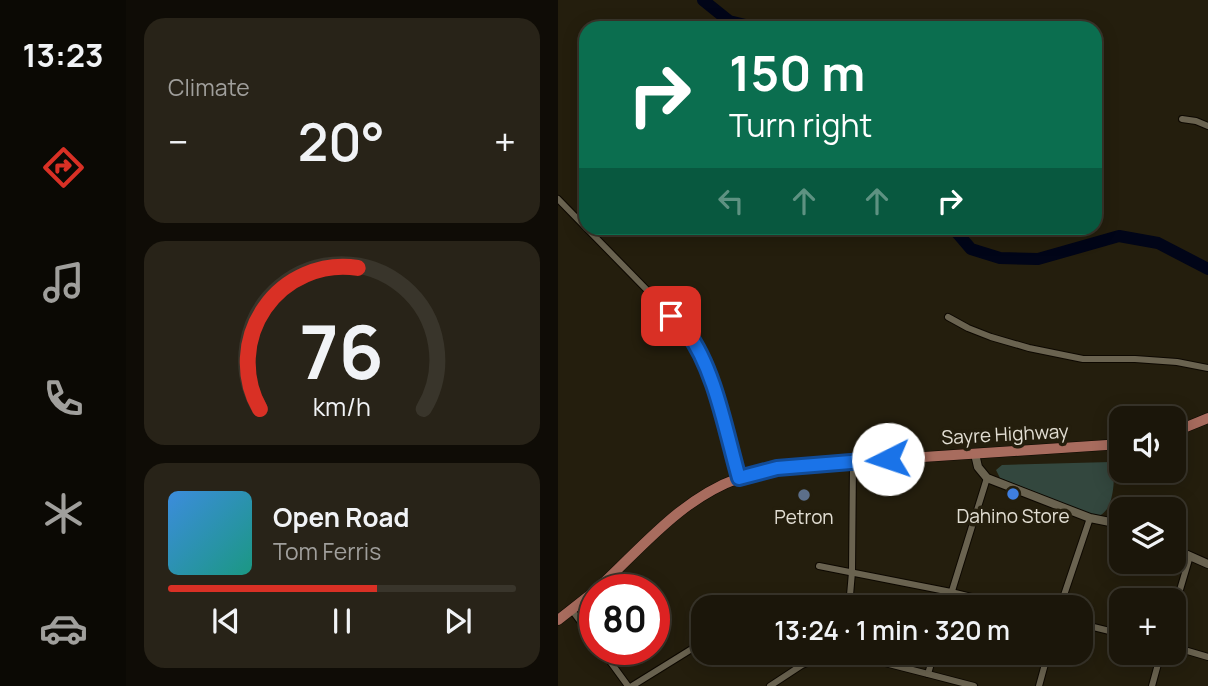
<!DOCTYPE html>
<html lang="en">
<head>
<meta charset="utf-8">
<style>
  body { margin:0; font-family:Manrope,sans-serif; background:#282318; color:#f1f3f6; height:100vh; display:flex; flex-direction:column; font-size:26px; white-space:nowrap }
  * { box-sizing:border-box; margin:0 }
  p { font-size:23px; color:#a09f9c }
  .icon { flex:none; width:38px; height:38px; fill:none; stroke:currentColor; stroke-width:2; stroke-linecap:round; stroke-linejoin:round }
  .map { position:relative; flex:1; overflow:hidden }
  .side { display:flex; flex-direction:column; gap:18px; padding:18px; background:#0f0c06; width:432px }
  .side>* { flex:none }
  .top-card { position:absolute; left:21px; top:21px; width:523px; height:214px; border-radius:21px; box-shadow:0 4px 18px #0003,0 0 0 2px #39352b; background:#0b6e4f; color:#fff; overflow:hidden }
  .buttons { position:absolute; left:551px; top:406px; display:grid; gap:14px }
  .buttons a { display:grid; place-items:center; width:77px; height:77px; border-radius:14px; background:#1b160a; box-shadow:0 4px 18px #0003,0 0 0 2px #39352b; font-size:35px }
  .speed { position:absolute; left:21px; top:574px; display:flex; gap:14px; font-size:35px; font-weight:700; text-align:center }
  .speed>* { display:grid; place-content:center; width:91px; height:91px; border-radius:50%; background:#1b160a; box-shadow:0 4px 18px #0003,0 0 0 2px #39352b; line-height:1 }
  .speed .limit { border:10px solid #d22; background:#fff; color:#111 }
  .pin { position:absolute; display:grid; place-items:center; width:60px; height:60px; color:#fff; margin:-30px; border-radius:14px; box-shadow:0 4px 10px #0006 }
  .me { position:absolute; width:77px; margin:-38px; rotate:266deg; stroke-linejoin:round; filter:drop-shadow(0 0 5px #0008) }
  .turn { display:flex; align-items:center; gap:24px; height:147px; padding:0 35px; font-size:32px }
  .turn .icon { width:91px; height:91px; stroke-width:2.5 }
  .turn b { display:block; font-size:49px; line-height:60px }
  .lanes { display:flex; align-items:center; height:66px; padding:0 35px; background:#0003; justify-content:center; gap:35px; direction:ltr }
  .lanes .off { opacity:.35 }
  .big { font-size:52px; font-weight:600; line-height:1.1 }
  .side .card { flex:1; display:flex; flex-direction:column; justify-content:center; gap:10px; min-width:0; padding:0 24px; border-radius:21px; background:#282318 }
  .side .dial { align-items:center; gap:0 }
  .dial svg { height:182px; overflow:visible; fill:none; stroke:#39352b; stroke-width:7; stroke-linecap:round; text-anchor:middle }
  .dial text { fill:#f1f3f6; stroke:none }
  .song { display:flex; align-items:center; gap:21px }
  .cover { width:84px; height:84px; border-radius:10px; background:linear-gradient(135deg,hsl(210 70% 55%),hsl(170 70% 35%)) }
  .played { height:7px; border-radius:4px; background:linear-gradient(90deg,#d93025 60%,#39352b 60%) }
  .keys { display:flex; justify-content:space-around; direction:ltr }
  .heat { display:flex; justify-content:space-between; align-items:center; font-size:38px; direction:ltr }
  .trip { position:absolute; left:133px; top:595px; width:402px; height:70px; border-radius:21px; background:#1b160a; box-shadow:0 4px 18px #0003,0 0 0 2px #39352b; font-weight:600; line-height:70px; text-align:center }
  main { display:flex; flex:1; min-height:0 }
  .dock { display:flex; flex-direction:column; width:126px; justify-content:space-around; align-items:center; background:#0b0904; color:#a09f9c }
  .dock .icon { width:49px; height:49px }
  .dock .active { color:#d93025 }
  .dock b { font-size:32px; color:#f1f3f6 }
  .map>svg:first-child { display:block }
</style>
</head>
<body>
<main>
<nav class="dock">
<b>13:23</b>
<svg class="icon active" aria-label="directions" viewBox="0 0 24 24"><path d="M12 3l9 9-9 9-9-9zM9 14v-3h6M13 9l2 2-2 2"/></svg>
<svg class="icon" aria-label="music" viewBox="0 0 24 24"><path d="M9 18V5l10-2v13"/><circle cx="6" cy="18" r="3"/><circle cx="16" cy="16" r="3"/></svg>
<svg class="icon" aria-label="phone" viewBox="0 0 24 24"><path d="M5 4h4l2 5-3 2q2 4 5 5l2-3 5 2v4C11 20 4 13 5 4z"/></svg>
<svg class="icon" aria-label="climate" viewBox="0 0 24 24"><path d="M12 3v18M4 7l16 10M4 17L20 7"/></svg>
<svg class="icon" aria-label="car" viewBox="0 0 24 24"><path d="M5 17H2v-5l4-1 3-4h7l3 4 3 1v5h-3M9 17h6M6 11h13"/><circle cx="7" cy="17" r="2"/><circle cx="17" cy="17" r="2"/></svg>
</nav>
<section class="side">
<div class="card"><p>Climate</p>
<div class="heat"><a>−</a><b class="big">20°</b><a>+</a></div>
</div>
<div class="card dial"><svg viewBox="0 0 100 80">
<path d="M14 69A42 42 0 1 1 86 69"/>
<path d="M14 69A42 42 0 0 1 57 7" stroke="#d93025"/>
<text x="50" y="56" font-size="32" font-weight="700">76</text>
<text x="50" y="72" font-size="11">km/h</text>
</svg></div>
<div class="card">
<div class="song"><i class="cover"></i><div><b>Open Road</b><p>Tom Ferris</p></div></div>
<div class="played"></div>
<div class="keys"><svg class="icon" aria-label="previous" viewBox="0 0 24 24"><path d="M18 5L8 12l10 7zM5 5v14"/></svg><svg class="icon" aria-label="pause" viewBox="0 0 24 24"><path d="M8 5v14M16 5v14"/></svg><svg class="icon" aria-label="next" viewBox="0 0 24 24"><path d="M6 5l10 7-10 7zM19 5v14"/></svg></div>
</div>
</section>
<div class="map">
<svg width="650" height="686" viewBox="0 0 650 686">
  <rect width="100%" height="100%" fill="#241e0d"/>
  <path fill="#33473e" d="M553,462C558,473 556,498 549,509C546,513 544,514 540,517L442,478L438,470L444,465Z"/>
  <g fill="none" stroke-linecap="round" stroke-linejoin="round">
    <g stroke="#010518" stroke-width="12">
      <polyline points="145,0 171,21 200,28"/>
      <polyline points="395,228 413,249 442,258 480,259 561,236 600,243 650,269"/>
    </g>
    <defs>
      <g id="minor">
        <polyline points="624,119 638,121 650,126"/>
        <polyline points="0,199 129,331 147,363 153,380 181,478"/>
        <polyline points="390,317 410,328 433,337 471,348 525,359 577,359 619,362 650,368"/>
        <polyline points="261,566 393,592 454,607"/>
        <polyline points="291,607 294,572 295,461"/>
        <polyline points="389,607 429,478"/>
        <polyline points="502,607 532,518"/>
        <polyline points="13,609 37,641"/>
        <polyline points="616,610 632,556"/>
        <polyline points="523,624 564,634"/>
        <polyline points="616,647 650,657"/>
        <polyline points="43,649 70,686"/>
        <polyline points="288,653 370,674 376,653"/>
        <polyline points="370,674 416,686"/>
        <polyline points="74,686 145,642"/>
        <polyline points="212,686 244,665 273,653"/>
        <polyline points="481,686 490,653"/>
        <polyline points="594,686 603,653"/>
      </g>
      <g id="tertiary">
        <polyline points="417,454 420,467 429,478 532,518 552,522 564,527"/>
        <polyline points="616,549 650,564"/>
      </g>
      <g id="trunk">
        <polyline points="616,432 650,418"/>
        <path d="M38,590C83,549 122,499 181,478C201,471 222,467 244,465L564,444"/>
        <polyline points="0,620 37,591"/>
      </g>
    </defs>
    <use href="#minor" stroke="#0d0800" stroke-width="8"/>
    <use href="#tertiary" stroke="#0d0800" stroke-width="10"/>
    <use href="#trunk" stroke="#0d0800" stroke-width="11"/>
    <use href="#minor" stroke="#6a6350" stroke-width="6"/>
    <use href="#tertiary" stroke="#6a6350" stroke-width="8"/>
    <use href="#trunk" stroke="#a86c5e" stroke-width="10"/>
  </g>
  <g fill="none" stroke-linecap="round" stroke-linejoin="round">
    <defs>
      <path id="route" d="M113,316C118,321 124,326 129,332C157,369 168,433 181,478L219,468L330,459"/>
    </defs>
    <use href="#route" stroke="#114b97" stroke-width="18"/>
    <use href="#route" stroke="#1a73e8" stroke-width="12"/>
  </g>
  <circle fill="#3f7fe0" stroke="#241e0d" stroke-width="2.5" cx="455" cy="494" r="7"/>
  <circle fill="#5c6f8a" stroke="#241e0d" stroke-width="2.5" cx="246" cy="495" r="7"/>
  <g text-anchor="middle" stroke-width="7" stroke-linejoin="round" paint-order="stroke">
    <g font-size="19" fill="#e2ded3" stroke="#241e0d">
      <text transform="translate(447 434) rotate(-3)" y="7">Sayre Highway</text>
    </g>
    <g font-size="19" fill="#e2ded3" stroke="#241e0d">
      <text x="455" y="523">Dahino Store</text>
      <text x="246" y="524">Petron</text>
    </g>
  </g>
</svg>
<div class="buttons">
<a><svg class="icon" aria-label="sound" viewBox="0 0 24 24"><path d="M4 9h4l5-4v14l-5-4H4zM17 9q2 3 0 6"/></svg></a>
<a><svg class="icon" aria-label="layers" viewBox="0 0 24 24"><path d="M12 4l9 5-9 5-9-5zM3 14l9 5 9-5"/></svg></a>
<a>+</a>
</div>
<div class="speed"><div class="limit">80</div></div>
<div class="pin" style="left:113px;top:316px;background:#d93025"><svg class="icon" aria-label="arrive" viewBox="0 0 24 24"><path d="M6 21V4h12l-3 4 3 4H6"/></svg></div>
<svg class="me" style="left:330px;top:459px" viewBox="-20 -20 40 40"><circle r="19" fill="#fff"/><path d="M0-13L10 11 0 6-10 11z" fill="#1a73e8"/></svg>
<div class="trip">13:24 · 1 min · 320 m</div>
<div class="top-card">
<div class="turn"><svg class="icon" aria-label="right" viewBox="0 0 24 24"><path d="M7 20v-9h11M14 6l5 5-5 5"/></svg><div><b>150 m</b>Turn right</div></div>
<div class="lanes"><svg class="icon off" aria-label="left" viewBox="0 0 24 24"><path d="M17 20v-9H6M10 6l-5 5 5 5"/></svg><svg class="icon off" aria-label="ahead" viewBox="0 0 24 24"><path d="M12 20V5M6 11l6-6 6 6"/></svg><svg class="icon off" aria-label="ahead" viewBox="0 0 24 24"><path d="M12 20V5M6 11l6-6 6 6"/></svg><svg class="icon" aria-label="right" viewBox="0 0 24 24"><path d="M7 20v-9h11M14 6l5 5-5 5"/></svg></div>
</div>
</div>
</main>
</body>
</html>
